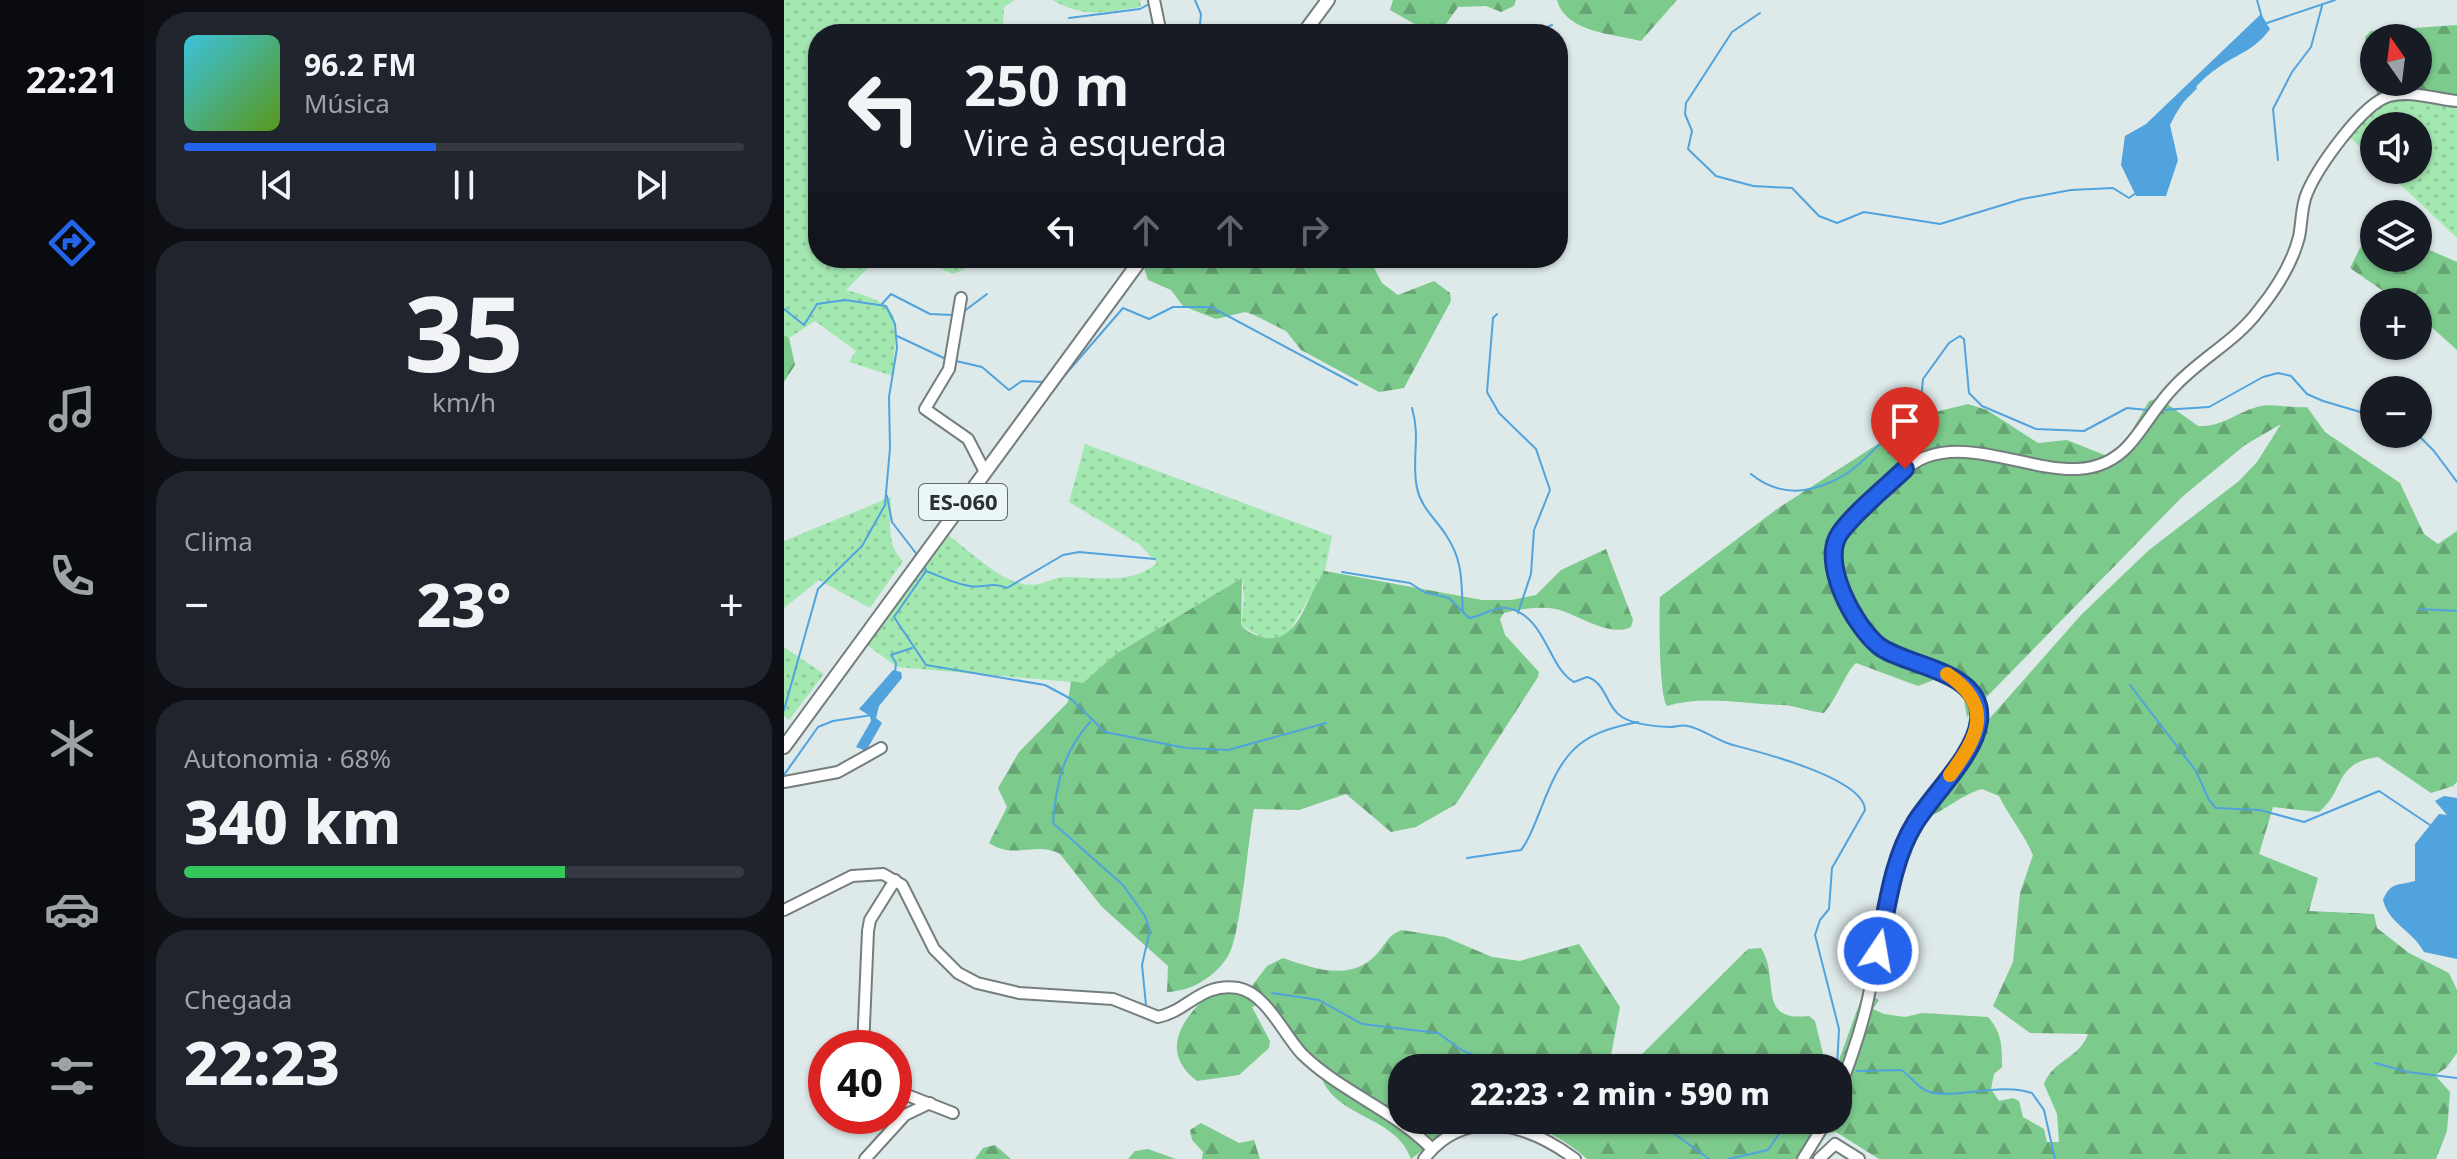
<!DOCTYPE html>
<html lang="pt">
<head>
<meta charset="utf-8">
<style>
  body { margin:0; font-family:"Noto Sans",sans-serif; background:#20242c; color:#f1f3f6; height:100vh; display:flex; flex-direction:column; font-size:30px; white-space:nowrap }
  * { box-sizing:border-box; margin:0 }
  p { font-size:26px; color:#9ea1a6 }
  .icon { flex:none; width:44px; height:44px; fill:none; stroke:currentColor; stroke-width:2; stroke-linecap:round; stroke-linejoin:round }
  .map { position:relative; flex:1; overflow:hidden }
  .details { display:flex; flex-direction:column; gap:12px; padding:12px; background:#0d0f14; width:640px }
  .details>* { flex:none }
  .top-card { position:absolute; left:24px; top:24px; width:760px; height:244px; border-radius:32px; box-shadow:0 2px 6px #0004; background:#171b24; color:#f1f3f6; overflow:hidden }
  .needle { width:52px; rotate:346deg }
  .buttons { position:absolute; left:1576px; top:24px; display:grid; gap:16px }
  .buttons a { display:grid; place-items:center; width:72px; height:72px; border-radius:50%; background:#171b24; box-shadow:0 2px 6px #0004; font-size:40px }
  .speed { position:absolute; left:24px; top:1030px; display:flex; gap:16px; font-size:40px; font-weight:700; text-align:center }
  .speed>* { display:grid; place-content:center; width:104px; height:104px; border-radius:50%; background:#171b24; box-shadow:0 2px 6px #0004; line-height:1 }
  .speed .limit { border:12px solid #d22; background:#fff; color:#111 }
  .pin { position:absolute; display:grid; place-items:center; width:68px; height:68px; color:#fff; margin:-82px -34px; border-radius:50% 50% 50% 0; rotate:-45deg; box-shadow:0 0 8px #0007 }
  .pin .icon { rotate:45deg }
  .me { position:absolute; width:88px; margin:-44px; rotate:12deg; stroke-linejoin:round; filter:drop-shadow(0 0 6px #0008) }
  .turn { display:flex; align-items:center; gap:28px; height:168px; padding:0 24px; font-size:36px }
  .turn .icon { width:104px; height:104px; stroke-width:2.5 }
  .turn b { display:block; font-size:56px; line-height:68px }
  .lanes { display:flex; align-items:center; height:76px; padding:0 24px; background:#0003; justify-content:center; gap:40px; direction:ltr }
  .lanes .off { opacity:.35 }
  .big { font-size:60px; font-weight:800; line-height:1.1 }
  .details .card { flex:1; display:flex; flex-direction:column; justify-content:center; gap:12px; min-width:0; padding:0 28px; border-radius:32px; background:#20242c }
  .details .dial { align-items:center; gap:0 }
  .dial b { font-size:104px; line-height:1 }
  .song { display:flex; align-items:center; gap:24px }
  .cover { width:96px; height:96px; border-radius:12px; background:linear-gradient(135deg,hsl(190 70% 55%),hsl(90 70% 35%)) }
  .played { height:8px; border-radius:4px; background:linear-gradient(90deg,#2563eb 45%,#363941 45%) }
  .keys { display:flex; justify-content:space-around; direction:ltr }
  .heat { display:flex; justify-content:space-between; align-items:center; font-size:44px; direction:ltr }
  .charge { height:12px; border-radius:6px; background:linear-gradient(90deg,#34c759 68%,#363941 0) }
  .trip { position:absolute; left:604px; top:1054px; width:464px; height:80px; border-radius:32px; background:#171b24; box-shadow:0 2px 6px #0004; font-weight:800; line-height:80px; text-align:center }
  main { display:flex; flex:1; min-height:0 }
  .menu { display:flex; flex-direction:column; width:144px; justify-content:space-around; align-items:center; background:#090b0e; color:#9ea1a6 }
  .menu .icon { width:56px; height:56px }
  .menu .selected { color:#2563eb }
  .menu b { font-size:36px; color:#f1f3f6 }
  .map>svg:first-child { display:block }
</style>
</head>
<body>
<main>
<nav class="menu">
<b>22:21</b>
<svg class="icon selected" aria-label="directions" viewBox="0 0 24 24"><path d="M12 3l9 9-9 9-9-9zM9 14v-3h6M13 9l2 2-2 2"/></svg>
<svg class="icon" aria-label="music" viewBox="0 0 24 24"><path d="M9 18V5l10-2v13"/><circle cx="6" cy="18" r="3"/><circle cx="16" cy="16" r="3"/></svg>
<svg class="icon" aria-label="phone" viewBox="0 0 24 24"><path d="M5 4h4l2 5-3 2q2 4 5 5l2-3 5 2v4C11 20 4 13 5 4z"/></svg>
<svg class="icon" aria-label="climate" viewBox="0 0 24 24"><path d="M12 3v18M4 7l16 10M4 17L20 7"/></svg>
<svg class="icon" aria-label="car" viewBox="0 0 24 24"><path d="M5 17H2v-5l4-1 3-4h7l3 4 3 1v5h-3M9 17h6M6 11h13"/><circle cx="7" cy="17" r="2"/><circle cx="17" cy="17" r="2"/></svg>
<svg class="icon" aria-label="filters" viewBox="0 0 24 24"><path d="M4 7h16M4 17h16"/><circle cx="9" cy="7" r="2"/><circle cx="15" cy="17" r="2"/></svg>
</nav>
<section class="details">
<div class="card">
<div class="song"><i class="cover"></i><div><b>96.2 FM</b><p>Música</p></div></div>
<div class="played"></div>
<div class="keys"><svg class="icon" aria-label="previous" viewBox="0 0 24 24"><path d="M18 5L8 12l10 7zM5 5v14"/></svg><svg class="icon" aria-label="pause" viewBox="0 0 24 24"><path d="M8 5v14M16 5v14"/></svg><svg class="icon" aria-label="next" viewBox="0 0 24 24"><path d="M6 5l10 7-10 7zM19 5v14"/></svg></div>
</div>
<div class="card dial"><b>35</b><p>km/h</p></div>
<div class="card"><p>Clima</p>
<div class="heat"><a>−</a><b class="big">23°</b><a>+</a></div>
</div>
<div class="card"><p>Autonomia · 68%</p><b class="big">340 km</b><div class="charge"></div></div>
<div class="card"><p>Chegada</p><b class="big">22:23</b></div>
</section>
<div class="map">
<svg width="1673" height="1159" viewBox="0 0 1673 1159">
  <defs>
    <pattern id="grass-dots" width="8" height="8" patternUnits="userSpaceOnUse" patternTransform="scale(2)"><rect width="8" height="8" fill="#a4e8b1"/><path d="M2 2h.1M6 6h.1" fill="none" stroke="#8dc799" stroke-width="1.8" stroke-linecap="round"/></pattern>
    <pattern id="forest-firs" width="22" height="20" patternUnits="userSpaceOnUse" patternTransform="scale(2)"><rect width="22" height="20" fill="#7cca8c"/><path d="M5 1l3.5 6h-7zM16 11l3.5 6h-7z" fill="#66a473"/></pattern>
  </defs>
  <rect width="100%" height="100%" fill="#dee9e9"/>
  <g fill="url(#grass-dots)">
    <path d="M0,0H231L220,7L219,25L225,34H34V258H94L62,290C127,307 110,321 109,376L65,362L72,351L31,321L5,338L0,335Z"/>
    <path d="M268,0H356L357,7C319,12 304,19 268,0Z"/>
    <polygon points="1596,96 1673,104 1673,238 1601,170 1634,170 1634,126 1590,126 1590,160 1560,132"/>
    <polygon points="113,258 194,258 186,267 169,274 149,265"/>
    <path d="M301,444L548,536L541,571L504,634L493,640L475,636L457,625L460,598L458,578L332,654L299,683L113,667L83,645L72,649L157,530C178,544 207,573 229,581C258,591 259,578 283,577C314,577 347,585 373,563L355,544L285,502Z"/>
    <path d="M107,497C107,517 101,546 119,561L86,608L35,580L0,608V541Z"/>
    <polygon points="0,647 40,674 5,720 0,716"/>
  </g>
  <g fill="url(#forest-firs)">
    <polygon points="609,0 732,0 730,6 717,12 702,6 674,7 655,34 648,34 606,10"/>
    <path d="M773,0H893L857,41C829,34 781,32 773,0Z"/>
    <polygon points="1673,25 1673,104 1646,96 1594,97 1590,82 1634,82 1634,38 1590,38 1590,80 1581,37 1587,31"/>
    <polygon points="1590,236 1590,258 1634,258 1634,245 1673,262 1673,350 1634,315 1634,302 1615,302 1566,268 1578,244"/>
    <polygon points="357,258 585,258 598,283 614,295 650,281 666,293 667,301 620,388 595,392 517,350 502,331 470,315 461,312 432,319 399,306 387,290 364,280"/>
    <polygon points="0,335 5,338 11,365 0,382"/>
    <path d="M1375,398L1414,426C1439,427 1451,413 1473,407C1487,402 1507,409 1523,407L1541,432L1616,483L1640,534L1654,544L1673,531V782L1669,786L1647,793L1594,757C1549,763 1562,790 1535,812L1489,807L1475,854L1534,878L1525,911L1590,914L1593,928L1625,953L1665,973L1673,990V1053L1662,1068L1651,1075L1666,1092L1663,1131L1652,1159H1095L1052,1132L1028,1136L1013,1159H803C781,1139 753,1124 724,1120H1054L1052,1068L1080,991L1095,1000L1089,1009L1100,1014L1121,1017L1138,1013L1204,1017C1218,1033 1218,1046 1218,1067L1210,1074L1207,1089L1215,1101L1229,1098L1235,1101L1239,1117L1260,1129L1263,1142H1275L1273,1114L1260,1084C1269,1060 1296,1058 1304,1034L1246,1033L1209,1006L1229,962L1236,893L1249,855C1240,834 1225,816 1215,796L1198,789C1172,797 1161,813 1132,821L1185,732L1198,727L1297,615L1365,550L1455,481L1473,462L1497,424L1461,445L1398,497L1183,717L1180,700L1160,676L1134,686L1072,663C1063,670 1052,700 1040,713C1025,712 1011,705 997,705C959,704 920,695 883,706C875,696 875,615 876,597L993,509L1139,415L1184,404L1203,410L1254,443L1283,440L1323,456L1341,443L1365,401Z"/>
    <path d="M822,549L849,620L847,627C825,638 794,614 772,609C756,606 736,609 720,613L716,619L721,635L755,672L754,677L672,804L632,827L607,832L562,794L515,810L470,809C464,838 457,937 444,956C431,977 408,991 383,992L384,966L318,907L276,854C251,841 231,860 205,843L223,807L214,788L235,752L284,702L287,681L299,683L332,654L458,578L457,625C463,632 470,635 478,637C516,647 522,594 541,571L698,600H727L752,595L777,570Z"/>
    <path d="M618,930L661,937L708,957L736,961L795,944L836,1007L825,1066L837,1068H618V1120H706C673,1124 652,1140 627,1159C613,1117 554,1118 538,1079L474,1005L468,1007L486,1041L485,1048L455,1075L413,1081C386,1060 388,1037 408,1012C413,1006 420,998 427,995C437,992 452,994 464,991L483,966L499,958C528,968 565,982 591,956C601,946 603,935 618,930Z"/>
    <path d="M977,948C997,979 971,1022 1025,1016L1031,1021L1042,1066L1046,1068H844L964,949Z"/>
    <polygon points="417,1123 455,1143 470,1140 476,1159 418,1159 419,1152 408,1140 406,1130"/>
    <polygon points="211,1145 227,1159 191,1159 199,1148"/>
    <polygon points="364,1149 392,1159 344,1159 351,1151"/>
  </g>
  <g fill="#51a3dd">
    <path d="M1477,14L1486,29C1471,50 1455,53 1435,67C1414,81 1397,102 1386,125L1394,160L1382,196H1352L1337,165L1341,136L1362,124Z"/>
    <polygon points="109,670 117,672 118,678 95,706 92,718 98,723 82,751 72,747 87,721 86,716 75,709"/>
    <path d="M1660,796L1673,798V959L1640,952C1628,930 1605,924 1599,900C1607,881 1614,886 1631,881V844L1655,814L1663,815L1651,801Z"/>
  </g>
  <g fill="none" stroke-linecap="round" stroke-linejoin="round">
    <g stroke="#51a3dd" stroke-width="2">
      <polyline points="411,0 417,14 415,34"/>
      <polyline points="1473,0 1478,18"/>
      <polyline points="976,13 948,32 902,103 901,114 908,131 904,149 932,176 969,186 1008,188 1035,216 1053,223 1080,212 1156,224 1238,199 1287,190 1329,188 1345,198 1352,193"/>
      <polyline points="285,18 356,9 365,4"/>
      <polyline points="1480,24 1551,0"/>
      <polyline points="747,34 768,25"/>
      <polyline points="1397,103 1412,88"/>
      <polyline points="1494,160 1489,109 1508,72 1527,47 1538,6"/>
      <polyline points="98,304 107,294 146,314 169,315"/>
      <polyline points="0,309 20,325 33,304 61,300 102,306 111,324 113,348 105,397 106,448 101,505 78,546 34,589 0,710"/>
      <polyline points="179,312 203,294"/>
      <polyline points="713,314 709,318 703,392 715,413 752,449 766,490 750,530 747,574 734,613"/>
      <polyline points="113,336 162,359"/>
      <polyline points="172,361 198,367 225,390 238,381 260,382"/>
      <polyline points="274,383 339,308 365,319 389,307 427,307 573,385"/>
      <path d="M628,408C637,439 627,459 633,488C637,508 652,519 662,535C680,562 677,583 679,613"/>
      <polyline points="1378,410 1425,407 1479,377 1494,373 1507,376 1523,394 1539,401 1590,416"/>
      <polyline points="1633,434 1650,451 1673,482"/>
      <path d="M967,474C984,488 1005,494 1026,489C1081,477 1093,435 1136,410L1139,379L1165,343L1176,336L1180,339L1185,393L1198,406L1252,429L1300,431L1343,408L1364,410"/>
      <polyline points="103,496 108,522 134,556"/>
      <path d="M140,564L142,571C156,576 171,584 186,586C202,589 205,581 223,588L279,555L295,552L371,559"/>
      <polyline points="142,571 110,617 142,665 261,685 287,699 321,732 402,748 444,750 542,723"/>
      <path d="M558,572L626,583L640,592L665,598L685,618C697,617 711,606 723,608C762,615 764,668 790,682L803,677C822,682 822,707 838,717C849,724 873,727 886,727C892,727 898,724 904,726C919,729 933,741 949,745C976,752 1080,778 1081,810L1048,868L1045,909L1036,920L1031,935L1055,1029L1053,1066"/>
      <polyline points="1635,609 1673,611"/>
      <polyline points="111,673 112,663 107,655 128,648"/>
      <polyline points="1346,685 1412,771 1425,800 1432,808 1476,810 1520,822 1595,791 1646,825"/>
      <path d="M306,722C279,752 272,784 269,823L339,885L361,916L366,930L358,965L362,1005"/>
      <polyline points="0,775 34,727 49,721 88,715"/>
      <path d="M683,858L737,850C746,839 750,825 756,811C778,754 791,734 854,722"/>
      <polyline points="488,993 535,1000 578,1024 654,1033 679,1051 725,1068"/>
      <polyline points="1591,1063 1624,1072 1673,1078"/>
      <path d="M1073,1071L1117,1070C1126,1075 1132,1086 1141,1090C1163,1102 1215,1081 1248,1093L1260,1110L1271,1159"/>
      <polyline points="841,1120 888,1132 925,1159"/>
      <polyline points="944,1159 984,1150 995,1134 1013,1120"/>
    </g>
    <defs>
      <g id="minor">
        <polyline points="370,0 377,34"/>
        <polyline points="177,298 165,369 141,409 184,439 201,472"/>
        <polyline points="0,782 54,772 97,748"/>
        <path d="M0,910L68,876L99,874L118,885L150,949L174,973L193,983L235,993L329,999L374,1017C404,1011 417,982 454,988C482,993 500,1035 518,1054C557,1092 610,1110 648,1149"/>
        <polyline points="79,1048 84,931 86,920 111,880"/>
        <polyline points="110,1090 169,1113"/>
        <path d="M1054,1093C1066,1062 1077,1031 1084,999C1096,943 1100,874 1130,824C1146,797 1199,745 1194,715C1186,663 1126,672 1094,645C1080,633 1069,611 1060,595C1052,580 1044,561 1050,544C1056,527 1077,513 1090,500C1106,484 1121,465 1142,457C1210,433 1292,504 1345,445C1361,427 1373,404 1391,386C1417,358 1452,341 1475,310C1492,289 1508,264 1515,237C1518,223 1517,206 1523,193C1534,167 1578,104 1605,96C1627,90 1651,99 1673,101"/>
        <polyline points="81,1159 121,1115 146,1103"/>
        <path d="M640,1159C681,1105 744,1124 791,1159"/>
        <polyline points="1019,1159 1043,1120"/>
        <polyline points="1035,1159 1051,1144 1075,1159"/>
      </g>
      <g id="major">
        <polyline points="519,34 544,0"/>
        <polyline points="0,747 358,258"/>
      </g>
    </defs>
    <use href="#minor" stroke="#747e7e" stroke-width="14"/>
    <use href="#major" stroke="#747e7e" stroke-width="16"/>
    <use href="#minor" stroke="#fff" stroke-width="10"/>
    <use href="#major" stroke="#fff" stroke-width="12"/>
  </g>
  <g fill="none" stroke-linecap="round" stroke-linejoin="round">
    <defs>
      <path id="route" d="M1094,951C1103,909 1108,860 1131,823C1149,794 1191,755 1195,721C1201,670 1122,667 1095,646C1071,627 1035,562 1056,533C1071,512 1101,488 1121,469"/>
    </defs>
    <use href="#route" stroke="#184099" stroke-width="20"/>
    <use href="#route" stroke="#2563eb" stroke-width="14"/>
    <path stroke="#f59e0b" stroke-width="14" d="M1163,674C1211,706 1194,737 1166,775"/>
  </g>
  <g text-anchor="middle" stroke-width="8" stroke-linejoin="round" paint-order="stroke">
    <rect fill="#ebf6f6" stroke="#656b6b" stroke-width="2" x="135" y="484" width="88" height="36" rx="6"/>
    <g font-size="22" font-weight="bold" fill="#2c3030">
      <text x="179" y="510">ES-060</text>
    </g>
  </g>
</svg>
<div class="buttons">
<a><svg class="needle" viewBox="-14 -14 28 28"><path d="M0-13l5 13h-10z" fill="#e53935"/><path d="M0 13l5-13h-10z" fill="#9ea1a6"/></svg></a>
<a><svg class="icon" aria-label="sound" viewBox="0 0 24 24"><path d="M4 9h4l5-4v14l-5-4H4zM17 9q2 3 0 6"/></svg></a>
<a><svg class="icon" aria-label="layers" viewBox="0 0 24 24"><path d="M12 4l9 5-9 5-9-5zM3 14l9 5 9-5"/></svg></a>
<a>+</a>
<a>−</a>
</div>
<div class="speed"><div class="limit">40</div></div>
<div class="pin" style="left:1121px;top:469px;background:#d93025"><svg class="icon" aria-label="arrive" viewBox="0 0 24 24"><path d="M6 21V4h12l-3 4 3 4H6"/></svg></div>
<svg class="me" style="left:1094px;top:951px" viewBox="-20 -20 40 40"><circle r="17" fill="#2563eb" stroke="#fff" stroke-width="3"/><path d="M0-11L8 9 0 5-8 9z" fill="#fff"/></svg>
<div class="trip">22:23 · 2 min · 590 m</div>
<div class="top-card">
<div class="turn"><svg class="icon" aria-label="left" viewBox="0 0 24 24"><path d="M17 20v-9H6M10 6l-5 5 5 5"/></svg><div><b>250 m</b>Vire à esquerda</div></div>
<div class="lanes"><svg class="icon" aria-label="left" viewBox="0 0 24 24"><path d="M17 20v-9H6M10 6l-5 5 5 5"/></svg><svg class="icon off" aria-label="ahead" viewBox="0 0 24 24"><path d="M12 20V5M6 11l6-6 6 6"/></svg><svg class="icon off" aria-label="ahead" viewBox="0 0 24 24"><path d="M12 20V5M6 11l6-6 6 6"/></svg><svg class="icon off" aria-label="right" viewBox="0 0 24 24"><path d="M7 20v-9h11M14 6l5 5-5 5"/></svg></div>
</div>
</div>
</main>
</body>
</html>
